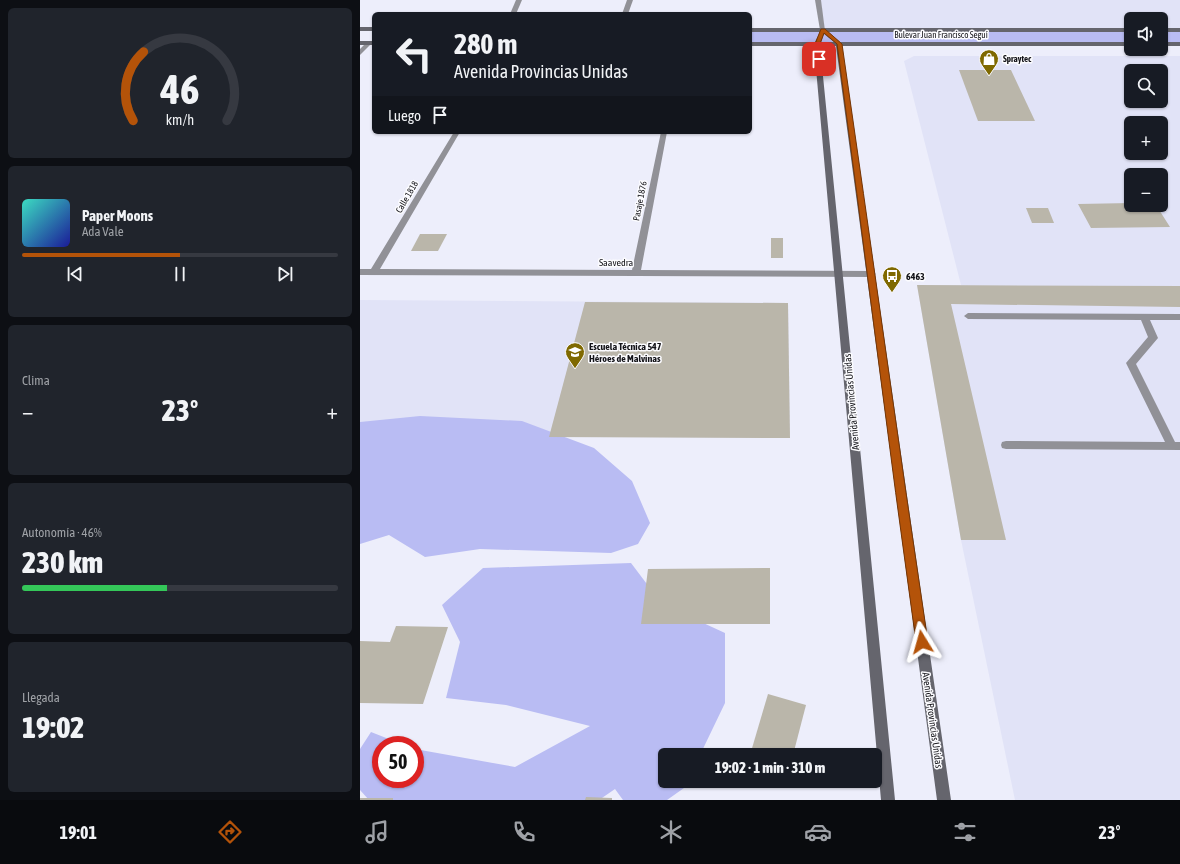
<!DOCTYPE html>
<html lang="es">
<head>
<meta charset="utf-8">
<style>
  body { margin:0; font-family:"Asap Condensed",sans-serif; background:#20242c; color:#f1f3f6; height:100vh; display:flex; flex-direction:column; font-size:15px; white-space:nowrap }
  * { box-sizing:border-box; margin:0 }
  p { font-size:13px; color:#9ea1a6 }
  .icon { flex:none; width:22px; height:22px; fill:none; stroke:currentColor; stroke-width:2; stroke-linecap:round; stroke-linejoin:round }
  .map { position:relative; flex:1; overflow:hidden }
  .details { display:flex; flex-direction:column; gap:8px; padding:8px; background:#0d0f14; width:360px }
  .details>* { flex:none }
  .guide { position:absolute; left:12px; top:12px; width:380px; height:122px; border-radius:6px; box-shadow:0 1px 3px #0004; background:#171b24; color:#f1f3f6; overflow:hidden }
  .tools { position:absolute; left:764px; top:12px; display:grid; gap:8px }
  .tools a { display:grid; place-items:center; width:44px; height:44px; border-radius:6px; background:#171b24; box-shadow:0 1px 3px #0004; font-size:20px }
  .speed { position:absolute; left:12px; top:736px; display:flex; gap:8px; font-size:20px; font-weight:700; text-align:center }
  .speed>* { display:grid; place-content:center; width:52px; height:52px; border-radius:50%; background:#171b24; box-shadow:0 1px 3px #0004; line-height:1 }
  .speed .limit { border:6px solid #d22; background:#fff; color:#111 }
  .pin { position:absolute; display:grid; place-items:center; width:34px; height:34px; color:#fff; margin:-17px; border-radius:8px; box-shadow:0 2px 6px #0006 }
  .me { position:absolute; width:44px; margin:-22px; rotate:352deg; stroke-linejoin:round; filter:drop-shadow(0 0 3px #0008) }
  .turn { display:flex; align-items:center; gap:14px; height:84px; padding:0 16px; font-size:18px }
  .turn .icon { width:52px; height:52px; stroke-width:2.5 }
  .turn b { display:block; font-size:28px; line-height:34px }
  .then { display:flex; align-items:center; height:38px; padding:0 16px; background:#0003; gap:8px; font-size:15px }
  .big { font-size:30px; font-weight:800; line-height:1.1 }
  .details .tile { flex:1; display:flex; flex-direction:column; justify-content:center; gap:6px; min-width:0; padding:0 14px; border-radius:6px; background:#20242c }
  .details .dial { align-items:center; gap:0 }
  .dial svg { height:104px; overflow:visible; fill:none; stroke:#363941; stroke-width:7; stroke-linecap:round; text-anchor:middle }
  .dial text { fill:#f1f3f6; stroke:none }
  .song { display:flex; align-items:center; gap:12px }
  .cover { width:48px; height:48px; border-radius:6px; background:linear-gradient(135deg,hsl(170 70% 55%),hsl(240 70% 35%)) }
  .played { height:4px; border-radius:2px; background:linear-gradient(90deg,#b45309 50%,#363941 50%) }
  .keys { display:flex; justify-content:space-around; direction:ltr }
  .heat { display:flex; justify-content:space-between; align-items:center; font-size:22px; direction:ltr }
  .charge { height:6px; border-radius:3px; background:linear-gradient(90deg,#34c759 46%,#363941 0) }
  .trip { position:absolute; left:298px; top:748px; width:224px; height:40px; border-radius:6px; background:#171b24; box-shadow:0 1px 3px #0004; font-weight:800; line-height:40px; text-align:center }
  .tab-bar { display:flex; height:64px; justify-content:space-around; align-items:center; background:#090b0e; color:#9ea1a6 }
  .tab-bar .icon { width:28px; height:28px }
  .tab-bar .active { color:#b45309 }
  .tab-bar b { font-size:18px; color:#f1f3f6 }
  main { display:flex; flex:1; min-height:0 }
  .map>svg:first-child { display:block }
</style>
</head>
<body>
<main>
<section class="details">
<div class="tile dial"><svg viewBox="0 0 100 80">
<path d="M14 69A42 42 0 1 1 86 69"/>
<path d="M14 69A42 42 0 0 1 22 16" stroke="#b45309"/>
<text x="50" y="56" font-size="32" font-weight="700">46</text>
<text x="50" y="72" font-size="11">km/h</text>
</svg></div>
<div class="tile">
<div class="song"><i class="cover"></i><div><b>Paper Moons</b><p>Ada Vale</p></div></div>
<div class="played"></div>
<div class="keys"><svg class="icon" aria-label="previous" viewBox="0 0 24 24"><path d="M18 5L8 12l10 7zM5 5v14"/></svg><svg class="icon" aria-label="pause" viewBox="0 0 24 24"><path d="M8 5v14M16 5v14"/></svg><svg class="icon" aria-label="next" viewBox="0 0 24 24"><path d="M6 5l10 7-10 7zM19 5v14"/></svg></div>
</div>
<div class="tile"><p>Clima</p>
<div class="heat"><a>−</a><b class="big">23°</b><a>+</a></div>
</div>
<div class="tile"><p>Autonomía · 46%</p><b class="big">230 km</b><div class="charge"></div></div>
<div class="tile"><p>Llegada</p><b class="big">19:02</b></div>
</section>
<div class="map">
<svg width="820" height="800" viewBox="0 0 820 800">
  <rect width="100%" height="100%" fill="#edeefb"/>
  <g fill="#e1e3f7" fill-rule="evenodd">
    <polygon points="458,0 820,0 820,30 801,30 801,19 771,19 771,30 463,30"/>
    <path d="M554,56H820V800H655L601,540L557,285H601L544,61ZM771,71H801V101H771ZM771,123H801V153H771ZM771,175H801V205H771Z"/>
    <polygon points="0,300 428,303 430,438 0,435"/>
  </g>
  <g fill="#b9bcf3">
    <rect x="390" y="30" width="381" height="14"/>
    <rect x="801" y="30" width="19" height="14"/>
    <polygon points="60,416 162,421 234,448 272,481 290,523 278,544 251,553 120,549 65,557 29,535 0,544 0,422"/>
    <polygon points="271,563 302,604 365,633 365,703 340,755 305,755 305,781 327,781 324,788 307,800 263,800 255,789 239,800 9,800 0,790 0,749 11,732 44,745 21,745 21,779 55,779 55,749 155,767 230,726 146,705 86,698 100,642 82,605 123,568"/>
  </g>
  <g fill="#bab6aa">
    <polygon points="599,70 651,70 675,121 618,121"/>
    <polygon points="771,203 771,205 796,205 810,227 731,228 718,204"/>
    <polygon points="666,208 688,208 694,223 672,223"/>
    <polygon points="60,234 87,234 78,251 51,251"/>
    <rect x="411" y="238" width="12" height="20"/>
    <polygon points="557,285 820,286 820,307 591,304 646,540 601,540"/>
    <polygon points="225,302 428,303 430,438 189,437"/>
    <polygon points="410,568 410,624 281,624 288,569"/>
    <polygon points="36,626 88,627 63,704 0,703 0,641 30,642"/>
    <polygon points="408,694 446,705 433,755 390,755"/>
    <polygon points="226,797 252,798 252,800 225,800"/>
    <rect x="0" y="798" width="33" height="2"/>
  </g>
  <g fill="none" stroke-linecap="round" stroke-linejoin="round">
    <polygon fill="#919197" fill-rule="evenodd" points="608,313 820,314 820,320 790,320 798,338 776,364 815,442 820,442 820,450 646,449 642,448 641,445 642,442 646,441 805,442 766,363 788,337 781,320 608,319 604,316"/>
    <g fill="#919197" fill-rule="evenodd">
      <polygon points="156,0 162,0 156,14 150,14"/>
      <polygon points="267,0 273,0 268,14 262,14"/>
      <polygon points="455,0 461,0 465,31 460,30"/>
      <polygon points="7,42 12,43 0,55 0,49"/>
      <polygon points="94,132 100,132 20,269 272,270 301,132 307,132 281,270 512,271 516,274 512,277 0,275 0,269 11,269"/>
    </g>
    <g fill="#65656d" fill-rule="evenodd">
      <rect x="0" y="27" width="14" height="4"/>
      <path d="M390,28H771V32H468L480,42H771V46H482L591,800H577L476,46H460L535,800H521L454,46H390V42H455L460,32H390ZM464,34L474,42H461Z"/>
      <rect x="801" y="28" width="19" height="4"/>
      <rect x="0" y="41" width="14" height="4"/>
      <rect x="801" y="42" width="19" height="4"/>
    </g>
  </g>
  <path fill="#b45309" stroke="#753606" d="M461,29H465L482,44C511,243 538,443 568,642L566,646L562,648L558,646L556,642C528,443 504,243 477,44L464,33L460,44L461,59L457,60L455,44Z"/>
  <defs>
    <symbol id="shop-pin" viewBox="-11 -11 22 30"><path d="M0 17L-7.5 6A9.5 9.5 0 1 1 7.5 6Z" fill="#7f6900" stroke="#fcfcff"/><path d="M-5-2.5h2.3a2.7 3.5 0 0 1 5.4 0H5L5.5 6h-11ZM-1.5-2.5h3a1.5 2.3 0 0 0-3 0Z" fill="#fff"/></symbol>
    <symbol id="bus-pin" viewBox="-11 -11 22 30"><path d="M0 17L-7.5 6A9.5 9.5 0 1 1 7.5 6Z" fill="#7f6900" stroke="#fcfcff"/><path d="M-5-6H5V4H4V6H2V4H-2V6H-4V4H-5ZM-3.5-4V0h7V-4ZM-3.5 1.2v1.5H-2V1.2ZM2 1.2v1.5H3.5V1.2Z" fill="#fff"/></symbol>
    <symbol id="school-pin" viewBox="-11 -11 22 30"><path d="M0 17L-7.5 6A9.5 9.5 0 1 1 7.5 6Z" fill="#7f6900" stroke="#fcfcff"/><path d="M0-5L7-2L0 1L-7-2ZM-4 1L0 2.5L4 1V4Q0 6-4 4Z" fill="#fff"/></symbol>
  </defs>
  <g fill-rule="evenodd">
    <use href="#shop-pin" x="618" y="48" width="22" height="30"/>
    <use href="#bus-pin" x="521" y="265" width="22" height="30"/>
    <use href="#school-pin" x="204" y="341" width="22" height="30"/>
  </g>
  <g text-anchor="middle" stroke-width="3" stroke-linejoin="round" paint-order="stroke">
    <g font-size="9" fill="#131318" stroke="#fcfcff">
      <text x="581" y="38">Bulevar Juan Francisco Seguí</text>
      <text transform="translate(47 197) rotate(-60)" y="3">Calle 1818</text>
      <text transform="translate(280 201) rotate(-79)" y="3">Pasaje 1876</text>
    </g>
    <g font-size="9" font-weight="bold" fill="#131318" stroke="#fcfcff" text-anchor="start">
      <text x="643" y="62">Spraytec</text>
    </g>
    <g font-size="10" fill="#131318" stroke="#fcfcff">
      <text x="256" y="266">Saavedra</text>
      <text transform="translate(491 402) rotate(-95)" y="4">Avenida Provincias Unidas</text>
      <text transform="translate(573 720) rotate(82)" y="4">Avenida Provincias Unidas</text>
    </g>
    <g font-size="10" font-weight="bold" fill="#131318" stroke="#fcfcff" text-anchor="start">
      <text x="546" y="280">6463</text>
      <text x="229" y="350">Escuela Técnica 547<tspan x="229" dy="12">Héroes de Malvinas</tspan></text>
    </g>
  </g>
</svg>
<div class="tools">
<a><svg class="icon" aria-label="sound" viewBox="0 0 24 24"><path d="M4 9h4l5-4v14l-5-4H4zM17 9q2 3 0 6"/></svg></a>
<a><svg class="icon" aria-label="search" viewBox="0 0 24 24"><circle cx="10" cy="10" r="6"/><path d="M15 15l6 6"/></svg></a>
<a>+</a>
<a>−</a>
</div>
<div class="speed"><div class="limit">50</div></div>
<div class="pin" style="left:459px;top:59px;background:#d93025"><svg class="icon" aria-label="arrive" viewBox="0 0 24 24"><path d="M6 21V4h12l-3 4 3 4H6"/></svg></div>
<svg class="me" style="left:562px;top:642px" viewBox="-20 -20 40 40"><path d="M0-17L14 15 0 8-14 15z" fill="#b45309" stroke="#fff" stroke-width="4"/></svg>
<div class="trip">19:02 · 1 min · 310 m</div>
<div class="guide">
<div class="turn"><svg class="icon" aria-label="left" viewBox="0 0 24 24"><path d="M17 20v-9H6M10 6l-5 5 5 5"/></svg><div><b>280 m</b>Avenida Provincias Unidas</div></div>
<div class="then">Luego<svg class="icon" aria-label="arrive" viewBox="0 0 24 24"><path d="M6 21V4h12l-3 4 3 4H6"/></svg></div>
</div>
</div>
</main>
<nav class="tab-bar">
<b>19:01</b>
<svg class="icon active" aria-label="directions" viewBox="0 0 24 24"><path d="M12 3l9 9-9 9-9-9zM9 14v-3h6M13 9l2 2-2 2"/></svg>
<svg class="icon" aria-label="music" viewBox="0 0 24 24"><path d="M9 18V5l10-2v13"/><circle cx="6" cy="18" r="3"/><circle cx="16" cy="16" r="3"/></svg>
<svg class="icon" aria-label="phone" viewBox="0 0 24 24"><path d="M5 4h4l2 5-3 2q2 4 5 5l2-3 5 2v4C11 20 4 13 5 4z"/></svg>
<svg class="icon" aria-label="climate" viewBox="0 0 24 24"><path d="M12 3v18M4 7l16 10M4 17L20 7"/></svg>
<svg class="icon" aria-label="car" viewBox="0 0 24 24"><path d="M5 17H2v-5l4-1 3-4h7l3 4 3 1v5h-3M9 17h6M6 11h13"/><circle cx="7" cy="17" r="2"/><circle cx="17" cy="17" r="2"/></svg>
<svg class="icon" aria-label="filters" viewBox="0 0 24 24"><path d="M4 7h16M4 17h16"/><circle cx="9" cy="7" r="2"/><circle cx="15" cy="17" r="2"/></svg>
<b>23°</b>
</nav>
</body>
</html>
